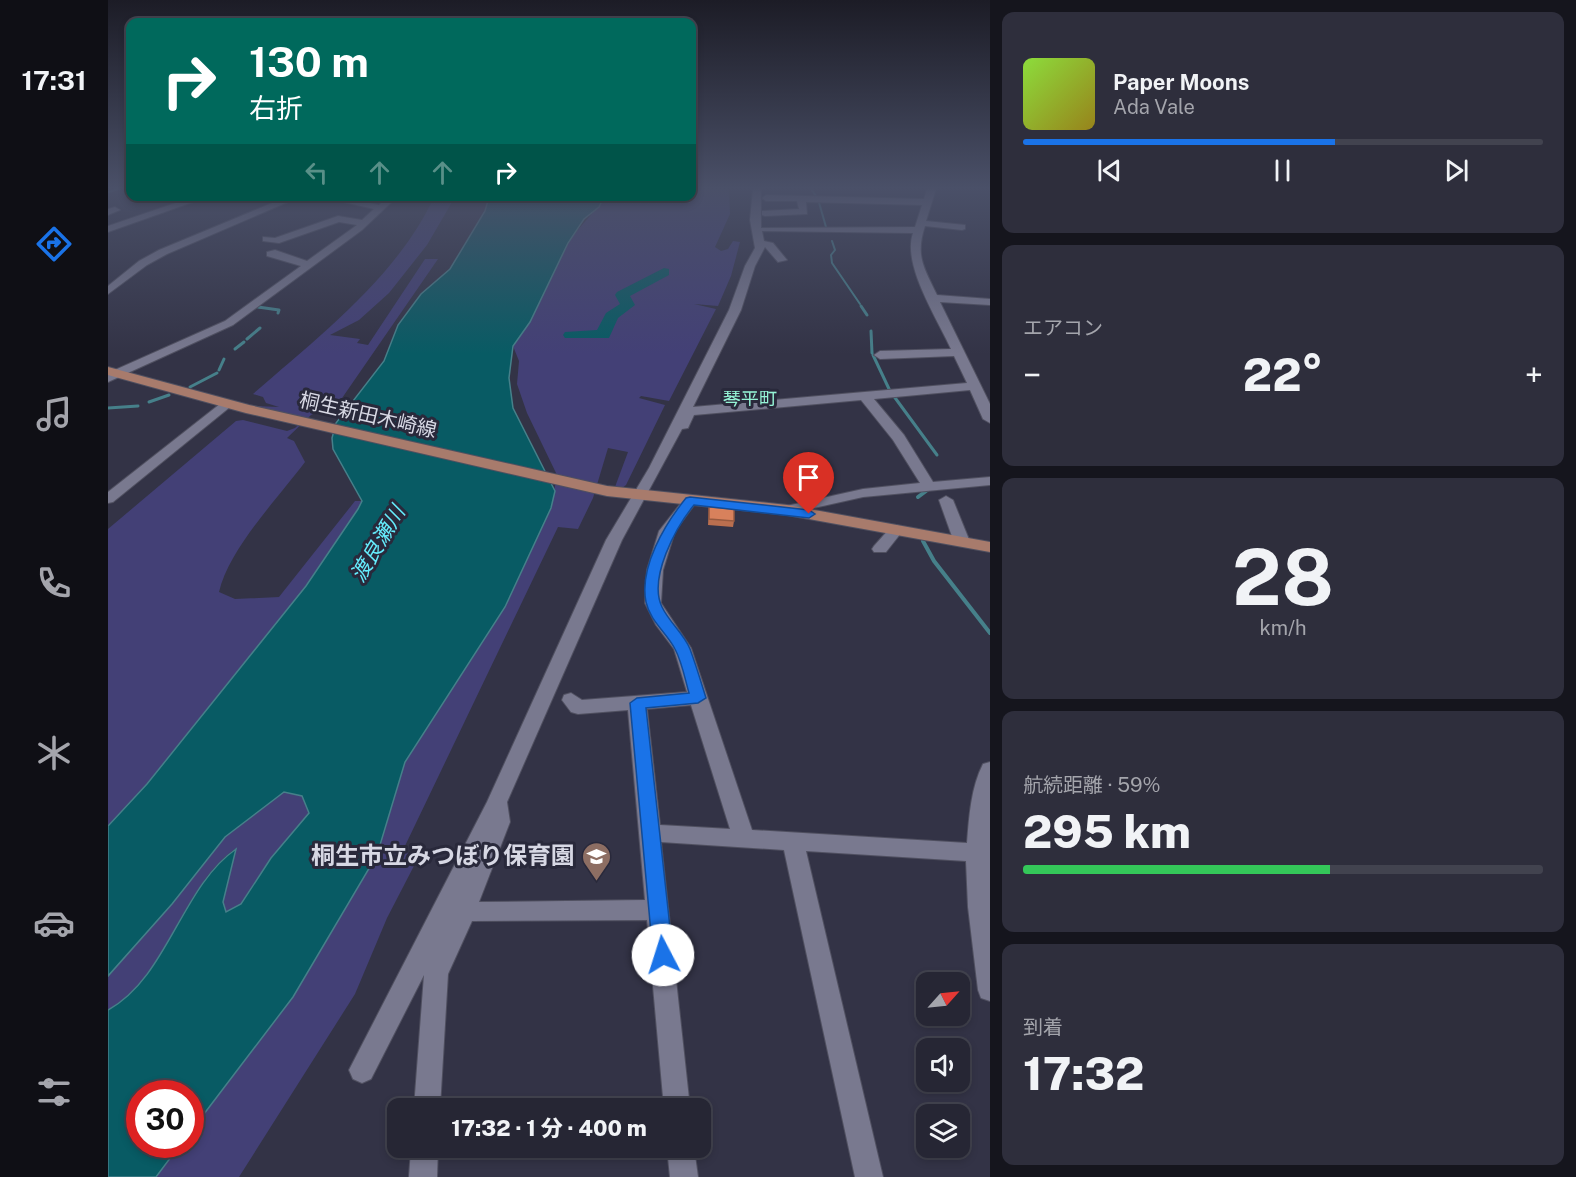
<!DOCTYPE html>
<html lang="ja">
<head>
<meta charset="utf-8">
<style>
  body { margin:0; font-family:"Public Sans","Noto Sans JP",sans-serif; background:#2e2e3c; color:#f1f3f6; height:100vh; display:flex; flex-direction:column; font-size:22px; white-space:nowrap }
  * { box-sizing:border-box; margin:0 }
  p { font-size:20px; color:#a4a5ac }
  .icon { flex:none; width:33px; height:33px; fill:none; stroke:currentColor; stroke-width:2; stroke-linecap:round; stroke-linejoin:round }
  .map { position:relative; flex:1; overflow:hidden }
  .panel { display:flex; flex-direction:column; gap:12px; padding:12px; background:#15151d; width:586px }
  .panel>* { flex:none }
  .banner { position:absolute; left:18px; top:18px; width:570px; height:183px; border-radius:12px; box-shadow:0 3px 9px #0003,0 0 0 2px #42434f; background:#00695c; color:#fff; overflow:hidden }
  .needle { width:39px; rotate:63deg }
  .fabs { position:absolute; left:808px; top:972px; display:grid; gap:12px }
  .fabs a { display:grid; place-items:center; width:54px; height:54px; border-radius:12px; background:#262634; box-shadow:0 3px 9px #0003,0 0 0 2px #42434f; font-size:30px }
  .speed { position:absolute; left:18px; top:1080px; display:flex; gap:12px; font-size:30px; font-weight:700; text-align:center }
  .speed>* { display:grid; place-content:center; width:78px; height:78px; border-radius:50%; background:#262634; box-shadow:0 3px 9px #0003,0 0 0 2px #42434f; line-height:1 }
  .speed .limit { border:9px solid #d22; background:#fff; color:#111 }
  .pin { position:absolute; display:grid; place-items:center; width:51px; height:51px; color:#fff; margin:-62px -26px; border-radius:50% 50% 50% 0; rotate:-45deg; box-shadow:0 0 6px #0007 }
  .pin .icon { rotate:45deg }
  .me { position:absolute; width:66px; margin:-33px; rotate:355deg; stroke-linejoin:round; filter:drop-shadow(0 0 4px #0008) }
  .turn { display:flex; align-items:center; gap:21px; height:126px; padding:0 24px; font-size:27px }
  .turn .icon { width:78px; height:78px; stroke-width:2.5 }
  .turn b { display:block; font-size:42px; line-height:51px }
  .lanes { display:flex; align-items:center; height:57px; padding:0 24px; background:#0003; justify-content:center; gap:30px; direction:ltr }
  .lanes .off { opacity:.35 }
  .big { font-size:45px; font-weight:800; line-height:1.1 }
  .panel .card { flex:1; display:flex; flex-direction:column; justify-content:center; gap:9px; min-width:0; padding:0 21px; border-radius:12px; background:#2e2e3c }
  .panel .dial { align-items:center; gap:0 }
  .dial b { font-size:78px; line-height:1 }
  .song { display:flex; align-items:center; gap:18px }
  .cover { width:72px; height:72px; border-radius:9px; background:linear-gradient(135deg,hsl(90 70% 55%),hsl(50 70% 35%)) }
  .played { height:6px; border-radius:3px; background:linear-gradient(90deg,#1a73e8 60%,#42434f 60%) }
  .keys { display:flex; justify-content:space-around; direction:ltr }
  .heat { display:flex; justify-content:space-between; align-items:center; font-size:33px; direction:ltr }
  .charge { height:9px; border-radius:4px; background:linear-gradient(90deg,#34c759 59%,#42434f 0) }
  .trip { position:absolute; left:279px; top:1098px; width:324px; height:60px; border-radius:12px; background:#262634; box-shadow:0 3px 9px #0003,0 0 0 2px #42434f; font-weight:800; line-height:60px; text-align:center }
  main { display:flex; flex:1; min-height:0 }
  .tabs { display:flex; flex-direction:column; width:108px; justify-content:space-around; align-items:center; background:#0f0f15; color:#a4a5ac }
  .tabs .icon { width:42px; height:42px }
  .tabs .selected { color:#1a73e8 }
  .tabs b { font-size:27px; color:#f1f3f6 }
  .map>svg:first-child { display:block }
</style>
</head>
<body>
<main>
<nav class="tabs">
<b>17:31</b>
<svg class="icon selected" aria-label="directions" viewBox="0 0 24 24"><path d="M12 3l9 9-9 9-9-9zM9 14v-3h6M13 9l2 2-2 2"/></svg>
<svg class="icon" aria-label="music" viewBox="0 0 24 24"><path d="M9 18V5l10-2v13"/><circle cx="6" cy="18" r="3"/><circle cx="16" cy="16" r="3"/></svg>
<svg class="icon" aria-label="phone" viewBox="0 0 24 24"><path d="M5 4h4l2 5-3 2q2 4 5 5l2-3 5 2v4C11 20 4 13 5 4z"/></svg>
<svg class="icon" aria-label="climate" viewBox="0 0 24 24"><path d="M12 3v18M4 7l16 10M4 17L20 7"/></svg>
<svg class="icon" aria-label="car" viewBox="0 0 24 24"><path d="M5 17H2v-5l4-1 3-4h7l3 4 3 1v5h-3M9 17h6M6 11h13"/><circle cx="7" cy="17" r="2"/><circle cx="17" cy="17" r="2"/></svg>
<svg class="icon" aria-label="filters" viewBox="0 0 24 24"><path d="M4 7h16M4 17h16"/><circle cx="9" cy="7" r="2"/><circle cx="15" cy="17" r="2"/></svg>
</nav>
<div class="map">
<svg width="882" height="1177" viewBox="0 0 882 1177">
  <rect width="100%" height="100%" fill="#333346"/>
  <g fill="#434076">
    <path d="M584,189H621L622,214L607,247L613,251L620,249L625,241L632,242L623,276L610,306L586,304L608,309L561,401L533,396L531,398L557,405L518,485L514,488L507,487L520,452L500,448L485,498L470,529L450,527L296,848L308,862L279,918L247,994L131,1177H48L72,1145L82,1144L83,1131L185,997L269,855L297,762L397,607L443,508L449,475L419,413L409,384L411,361L405,346C428,314 440,278 460,244C470,226 487,214 496,197L584,196Z"/>
    <path d="M326,197H347L319,245L281,293L251,320L222,335L252,339L249,343L260,345L317,259H330L232,401L203,415L179,438L186,441L197,462C170,498 121,549 111,592L127,599L171,597L247,501H254L250,509L198,586L39,784L0,826V529L128,421L135,420L179,431L187,428L198,418L145,406L171,407L158,403L155,397L145,394C210,337 289,277 326,197Z"/>
    <path d="M176,792L194,796L201,813L163,858L133,904L118,912L115,902L127,849C72,888 60,977 0,1010V976L64,904L117,837Z"/>
  </g>
  <path fill="#085b64" stroke="#46808a" stroke-width="1.5" d="M381,197H496L491,207L476,219L460,243L422,322L405,346L401,378L405,408L447,491L443,508L397,607L297,762L269,855L185,997L83,1131L82,1094H32V1144L72,1145L48,1177H0V1010C60,977 73,887 128,849L115,902L118,912L133,904L163,858L201,813L194,796L176,792L117,837L64,904L0,976V826L39,784L198,586L250,509L254,501L225,449L224,438L228,423L276,361L290,325L313,294L342,269L377,211Z"/>
  <g fill="none" stroke-linecap="round" stroke-linejoin="round">
    <g stroke="#46808a" stroke-width="2">
      <polyline points="703,189 708,196"/>
      <polyline points="0,192 10,189"/>
      <polyline points="710,199 718,227"/>
      <polyline points="724,241 727,250 723,255 724,263 752,304"/>
      <polyline points="150,307 155,308"/>
    </g>
    <g stroke="#46808a" stroke-width="3">
      <polyline points="753,306 759,315"/>
      <polyline points="150,307 171,310 170,313"/>
      <polyline points="763,331 764,353"/>
      <polyline points="139,339 152,328"/>
      <polyline points="127,349 136,342"/>
      <polyline points="765,355 782,391"/>
      <polyline points="111,370 116,359"/>
      <polyline points="82,387 109,373"/>
      <polyline points="785,395 829,455"/>
      <polyline points="41,402 61,395"/>
      <polyline points="0,408 30,406"/>
    </g>
    <g stroke="#46808a" stroke-width="4">
      <polyline points="810,497 822,488"/>
      <polyline points="815,541 826,561 882,633"/>
    </g>
    <polygon fill="#085b64" fill-rule="evenodd" points="556,268 561,269 561,275 522,296 527,305 510,318 501,338 457,338 455,335 457,332 489,330 498,313 512,304 507,295 509,292"/>
    <defs>
      <g id="minor">
        <path d="M645,189H653V228L807,227L814,205L698,202L699,214L657,216L654,215V211L691,209L689,201H658L654,198L658,195L816,199L819,189H828L818,221L857,225V229L854,230L817,226C807,256 816,268 829,295L882,299V305L832,302L882,404V423L875,419L862,390L766,399L796,435L825,482L882,477V485L755,497L679,514L672,510L674,507L755,489L812,483L785,440L753,400L586,415L580,428L574,429L514,540L399,802L402,822L371,902L537,900L520,710L470,714L463,712L454,700L456,695L463,693L474,700L579,692L566,649L548,625L537,603L539,570L551,531L577,498H587L589,501L567,531L555,570L553,603L583,648L644,830L859,843C861,817 863,787 875,764L882,762V1001L873,998L870,990L860,907L858,861L698,851L775,1177H747L676,850L553,842L582,1108H556L539,920L364,921L340,974L332,1108H306L316,975L263,1079L254,1083L245,1079L241,1070L379,802L498,540L541,468L621,310L637,266L647,248L642,220ZM654,231L805,233C794,265 829,318 843,349L772,351L766,355L772,359L846,356L859,383L585,407L633,310L647,266L657,247L670,262L679,260L665,243L656,241ZM583,705L622,829L552,825L539,709Z"/>
        <polygon points="88,196 102,196 0,232 0,226"/>
        <polygon points="181,196 194,196 59,254 39,265 0,294 0,286 31,261 51,250"/>
        <polygon points="209,196 229,196 271,205 280,196 290,196 254,230 125,325 0,382 0,373 117,321 193,266 159,256 159,252 167,250 199,261 249,225 231,222 171,243 155,241 155,237 167,238 230,216 254,220 266,209"/>
        <polygon points="7,207 12,210 0,215 0,209"/>
        <polygon points="117,400 122,401 122,407 5,502 0,503 0,492"/>
        <polygon points="838,496 845,500 862,542 860,545 848,545 846,542 831,500"/>
        <polygon points="788,525 793,527 796,530 793,533 778,552 766,552 764,549 766,546 783,527"/>
        <polygon points="303,1148 330,1148 329,1177 301,1177"/>
        <polygon points="559,1148 586,1148 590,1177 562,1177"/>
      </g>
      <polygon id="major" points="0,367 141,405 499,486 679,505 882,542 882,552 679,515 499,496 138,413 0,375"/>
    </defs>
    <use href="#minor" stroke="#505060" stroke-width="2"/>
    <use href="#major" stroke="#505060" stroke-width="2"/>
    <use href="#minor" fill="#79798f" fill-rule="evenodd"/>
    <use href="#major" fill="#a87b6c" fill-rule="evenodd"/>
  </g>
  <polygon fill="#ba6f4f" points="601,507 626,521 625,527 600,525"/>
  <polygon fill="#d8815c" stroke="#975a40" stroke-width="1.5" points="601,507 626,509 626,521 601,519"/>
  <linearGradient id="sky" x2="0" y2="1"><stop stop-color="#1c1c26"/><stop offset="0.53" stop-color="#4a5068"/><stop offset="1" stop-color="#4a5068" stop-opacity="0"/></linearGradient>
  <rect width="882" height="354" fill="url(#sky)"/>
  <path fill="#1a73e8" stroke="#114b97" stroke-width="1.5" d="M582,497L701,510L707,514L701,518L586,505C568,527 540,578 554,607C561,622 576,634 582,649C588,665 593,682 598,698L590,703L538,708L565,955L562,962L555,964L548,962L545,955L522,703L529,698L581,693C577,679 574,662 567,649C559,633 542,621 538,602C531,567 557,524 578,498Z"/>
  <defs>
    <symbol id="school-pin" viewBox="-11 -11 22 30"><path d="M0 17L-7.5 6A9.5 9.5 0 1 1 7.5 6Z" fill="#8d6e63" stroke="#29293b"/><path d="M0-5L7-2L0 1L-7-2ZM-4 1L0 2.5L4 1V4Q0 6-4 4Z" fill="#fff"/></symbol>
  </defs>
  <g fill-rule="evenodd">
    <use href="#school-pin" x="472" y="840" width="33" height="45"/>
  </g>
  <g text-anchor="middle" stroke-width="6" stroke-linejoin="round" paint-order="stroke">
    <g font-size="18" fill="#95f4d6" stroke="#29293b">
      <text x="642" y="405">琴平町</text>
    </g>
    <g font-size="20" fill="#d7d8e4" stroke="#29293b">
      <text transform="translate(260 415) rotate(13)" y="7">桐生新田木崎線</text>
    </g>
    <g font-size="21" font-style="italic" fill="#65edfd" stroke="#29293b">
      <text transform="translate(270 544) rotate(-59)" y="7">渡良瀬川</text>
    </g>
    <g font-size="24" font-weight="bold" fill="#d7d8e4" stroke="#29293b" text-anchor="end">
      <text x="467" y="864">桐生市立みつぼり保育園</text>
    </g>
  </g>
</svg>
<div class="fabs">
<a><svg class="needle" viewBox="-14 -14 28 28"><path d="M0-13l5 13h-10z" fill="#e53935"/><path d="M0 13l5-13h-10z" fill="#a4a5ac"/></svg></a>
<a><svg class="icon" aria-label="sound" viewBox="0 0 24 24"><path d="M4 9h4l5-4v14l-5-4H4zM17 9q2 3 0 6"/></svg></a>
<a><svg class="icon" aria-label="layers" viewBox="0 0 24 24"><path d="M12 4l9 5-9 5-9-5zM3 14l9 5 9-5"/></svg></a>
</div>
<div class="speed"><div class="limit">30</div></div>
<div class="pin" style="left:701px;top:514px;background:#d93025"><svg class="icon" aria-label="arrive" viewBox="0 0 24 24"><path d="M6 21V4h12l-3 4 3 4H6"/></svg></div>
<svg class="me" style="left:555px;top:955px" viewBox="-20 -20 40 40"><circle r="19" fill="#fff"/><path d="M0-13L10 11 0 6-10 11z" fill="#1a73e8"/></svg>
<div class="trip">17:32 · 1 分 · 400 m</div>
<div class="banner">
<div class="turn"><svg class="icon" aria-label="right" viewBox="0 0 24 24"><path d="M7 20v-9h11M14 6l5 5-5 5"/></svg><div><b>130 m</b>右折</div></div>
<div class="lanes"><svg class="icon off" aria-label="left" viewBox="0 0 24 24"><path d="M17 20v-9H6M10 6l-5 5 5 5"/></svg><svg class="icon off" aria-label="ahead" viewBox="0 0 24 24"><path d="M12 20V5M6 11l6-6 6 6"/></svg><svg class="icon off" aria-label="ahead" viewBox="0 0 24 24"><path d="M12 20V5M6 11l6-6 6 6"/></svg><svg class="icon" aria-label="right" viewBox="0 0 24 24"><path d="M7 20v-9h11M14 6l5 5-5 5"/></svg></div>
</div>
</div>
<section class="panel">
<div class="card">
<div class="song"><i class="cover"></i><div><b>Paper Moons</b><p>Ada Vale</p></div></div>
<div class="played"></div>
<div class="keys"><svg class="icon" aria-label="previous" viewBox="0 0 24 24"><path d="M18 5L8 12l10 7zM5 5v14"/></svg><svg class="icon" aria-label="pause" viewBox="0 0 24 24"><path d="M8 5v14M16 5v14"/></svg><svg class="icon" aria-label="next" viewBox="0 0 24 24"><path d="M6 5l10 7-10 7zM19 5v14"/></svg></div>
</div>
<div class="card"><p>エアコン</p>
<div class="heat"><a>−</a><b class="big">22°</b><a>+</a></div>
</div>
<div class="card dial"><b>28</b><p>km/h</p></div>
<div class="card"><p>航続距離 · 59%</p><b class="big">295 km</b><div class="charge"></div></div>
<div class="card"><p>到着</p><b class="big">17:32</b></div>
</section>
</main>
</body>
</html>
